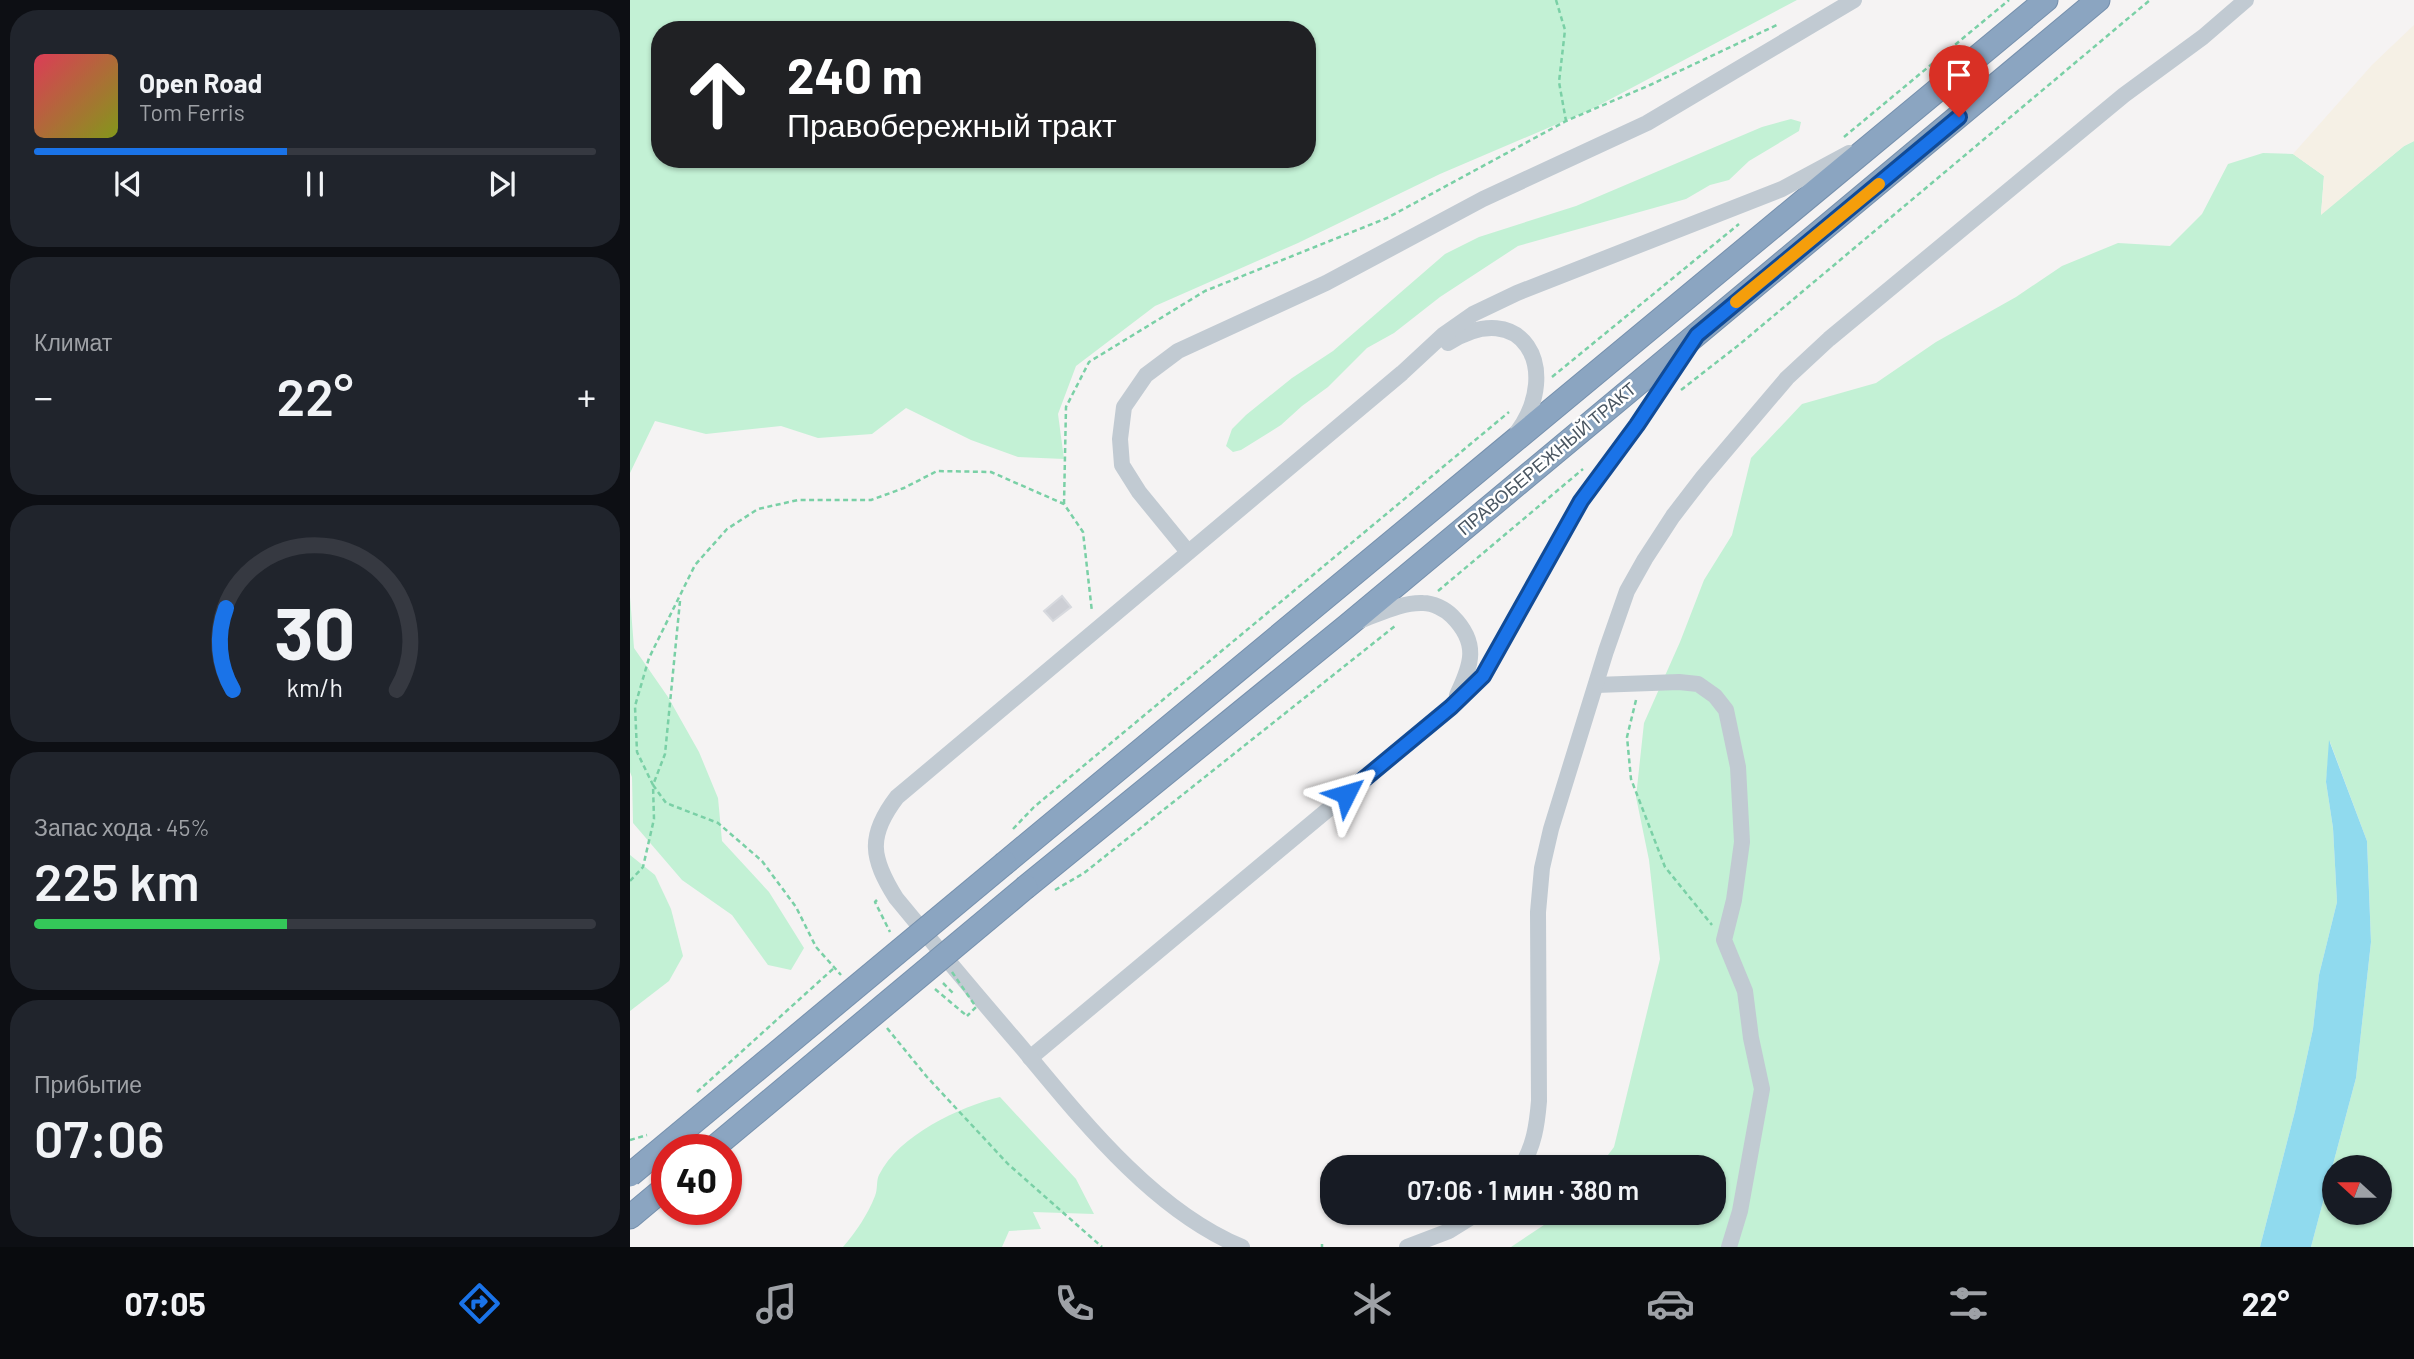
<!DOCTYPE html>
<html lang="ru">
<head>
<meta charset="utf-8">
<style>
  body { margin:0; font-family:Barlow,sans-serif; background:#20242c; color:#f1f3f6; height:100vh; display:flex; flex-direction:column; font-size:26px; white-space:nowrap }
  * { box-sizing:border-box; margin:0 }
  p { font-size:23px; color:#9ea1a6 }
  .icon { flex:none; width:38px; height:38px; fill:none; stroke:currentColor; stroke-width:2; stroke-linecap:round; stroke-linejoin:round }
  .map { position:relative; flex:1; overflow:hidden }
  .details { display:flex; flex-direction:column; gap:10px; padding:10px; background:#0d0f14; width:630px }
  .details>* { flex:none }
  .banner { position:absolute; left:21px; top:21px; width:665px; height:147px; border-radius:28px; box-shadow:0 2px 5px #0004; background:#202124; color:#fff; overflow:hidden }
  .needle { width:46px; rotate:291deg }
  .controls { position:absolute; left:1692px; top:1155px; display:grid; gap:14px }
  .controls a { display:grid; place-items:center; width:70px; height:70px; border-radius:50%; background:#171b24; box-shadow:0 2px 5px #0004; font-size:35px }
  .speed { position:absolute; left:21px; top:1134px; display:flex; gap:14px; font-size:35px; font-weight:700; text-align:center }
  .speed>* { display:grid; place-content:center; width:91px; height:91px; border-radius:50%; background:#171b24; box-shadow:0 2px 5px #0004; line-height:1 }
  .speed .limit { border:10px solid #d22; background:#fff; color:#111 }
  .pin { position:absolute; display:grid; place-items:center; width:60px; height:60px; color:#fff; margin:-72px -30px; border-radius:50% 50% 50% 0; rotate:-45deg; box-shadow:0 0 7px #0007 }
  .pin .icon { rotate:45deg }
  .me { position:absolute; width:77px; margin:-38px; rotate:50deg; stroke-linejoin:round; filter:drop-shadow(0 0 5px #0008) }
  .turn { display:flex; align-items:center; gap:24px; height:147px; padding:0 21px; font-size:32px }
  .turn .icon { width:91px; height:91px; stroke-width:2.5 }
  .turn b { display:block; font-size:49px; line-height:60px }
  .big { font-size:52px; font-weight:600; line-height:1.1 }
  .details .widget { flex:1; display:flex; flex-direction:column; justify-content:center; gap:10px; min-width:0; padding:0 24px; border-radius:28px; background:#20242c }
  .details .dial { align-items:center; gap:0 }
  .dial svg { height:182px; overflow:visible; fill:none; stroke:#363941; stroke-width:7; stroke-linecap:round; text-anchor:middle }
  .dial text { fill:#f1f3f6; stroke:none }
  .song { display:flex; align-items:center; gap:21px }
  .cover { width:84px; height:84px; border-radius:10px; background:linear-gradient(135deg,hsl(350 70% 55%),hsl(70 70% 35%)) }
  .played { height:7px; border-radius:4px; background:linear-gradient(90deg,#1a73e8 45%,#363941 45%) }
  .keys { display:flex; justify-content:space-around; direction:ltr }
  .heat { display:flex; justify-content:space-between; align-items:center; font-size:38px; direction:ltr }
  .charge { height:10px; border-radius:5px; background:linear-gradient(90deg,#34c759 45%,#363941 0) }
  .trip { position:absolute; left:690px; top:1155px; width:406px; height:70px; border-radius:28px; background:#171b24; box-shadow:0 2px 5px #0004; font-weight:600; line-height:70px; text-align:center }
  .dock { display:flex; height:112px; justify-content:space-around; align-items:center; background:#090b0e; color:#9ea1a6 }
  .dock .icon { width:49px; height:49px }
  .dock .active { color:#1a73e8 }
  .dock b { font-size:32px; color:#f1f3f6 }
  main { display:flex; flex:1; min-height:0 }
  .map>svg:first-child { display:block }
</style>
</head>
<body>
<main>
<section class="details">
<div class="widget">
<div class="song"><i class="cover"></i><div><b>Open Road</b><p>Tom Ferris</p></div></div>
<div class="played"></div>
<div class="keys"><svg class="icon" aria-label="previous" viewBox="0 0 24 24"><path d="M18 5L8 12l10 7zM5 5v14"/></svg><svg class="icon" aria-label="pause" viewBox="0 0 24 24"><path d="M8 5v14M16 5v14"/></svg><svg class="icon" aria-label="next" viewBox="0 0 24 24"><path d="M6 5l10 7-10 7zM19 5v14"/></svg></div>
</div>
<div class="widget"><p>Климат</p>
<div class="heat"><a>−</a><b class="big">22°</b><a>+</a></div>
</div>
<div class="widget dial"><svg viewBox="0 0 100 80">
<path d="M14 69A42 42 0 1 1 86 69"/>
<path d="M14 69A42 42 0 0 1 11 33" stroke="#1a73e8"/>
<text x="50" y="56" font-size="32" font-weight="700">30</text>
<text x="50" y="72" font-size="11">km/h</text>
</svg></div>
<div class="widget"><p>Запас хода · 45%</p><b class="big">225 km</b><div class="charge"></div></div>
<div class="widget"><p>Прибытие</p><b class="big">07:06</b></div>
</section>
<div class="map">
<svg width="1784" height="1247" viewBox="0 0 1784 1247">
  <rect width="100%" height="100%" fill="#f5f3f3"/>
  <g fill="#c3f1d5" fill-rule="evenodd">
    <path d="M0,0H1167L960,110L810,174L668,243L525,306L446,366L428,414L434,459L388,457L341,440L276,408L242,434L188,438L151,426L76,434L25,421L0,473ZM30,30H677V159H30Z"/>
    <polygon points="1161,119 1171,122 1169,131 1119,161 1099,180 1080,185 1056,199 888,246 810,297 764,333 737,348 698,387 672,406 651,425 611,450 603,452 596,446 602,429 616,415 662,378 703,351 815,254 849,237 946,206 1132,127"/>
    <path d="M1784,141L1783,1247H1681L1726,1078L1741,942L1737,841L1700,742L1696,782L1703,828L1707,902L1689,975L1683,1029L1665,1111L1630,1247H881L932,1213H1083V1167H969L984,1147L1030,959L1019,860L1006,797L1014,723L1050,642L1074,580L1102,535L1121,458L1172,404L1246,383L1306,342L1386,297L1432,266L1488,243L1540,246L1572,214L1598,164L1633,153L1663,154L1694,176L1691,214L1774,146ZM1704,1167H1750V1213H1704Z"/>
    <polygon points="0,597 4,648 38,697 69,752 88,798 92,841 139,892 174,948 161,970 138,965 102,915 52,880 3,823 2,777 0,772"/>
    <polygon points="0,855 25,875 41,909 53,956 39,981 0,1011"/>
    <path d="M370,1097L446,1179L464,1214L403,1212L411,1229L379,1231L372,1247H213C226,1232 238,1214 245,1196C248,1189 246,1181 249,1175C269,1135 329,1107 370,1097Z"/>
  </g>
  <polygon fill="#f5f0e5" points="1784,25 1784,141 1774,146 1691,215 1694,176 1663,154 1742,65"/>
  <polygon fill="#90daee" points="1699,740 1737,841 1741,942 1726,1078 1681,1247 1630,1247 1665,1111 1683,1029 1689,975 1707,902 1703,828 1696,782"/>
  <polygon fill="#cdcfd5" stroke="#d7d9de" stroke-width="2" points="432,596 441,607 423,621 414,611"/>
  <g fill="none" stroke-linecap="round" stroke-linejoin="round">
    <defs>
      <g id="highway">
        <polyline points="375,863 1416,0"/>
        <polyline points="396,887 717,626 1468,0"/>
        <polyline points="0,1217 37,1186"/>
      </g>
    </defs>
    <use href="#highway" stroke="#7690ad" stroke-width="25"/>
    <g stroke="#7ad0a6" stroke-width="2.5" stroke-dasharray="5 3.5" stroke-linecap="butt">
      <polyline points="926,0 935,30 929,82 936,121"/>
      <polyline points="1214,137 1379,0"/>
      <polyline points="922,377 1109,224"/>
      <polyline points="1051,390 1110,344 1520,0"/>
      <polyline points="434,504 436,407 459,362 575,291 757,218 936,121 1020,85 1149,24"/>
      <polyline points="808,591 953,469"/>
      <polyline points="50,601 35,754 23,785 36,803 88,823 132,861 166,907 186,947 211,975"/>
      <polyline points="1006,700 997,737 1001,779 1035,867 1082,925"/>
      <polyline points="383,829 404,807 879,412"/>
      <polyline points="0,881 13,867 24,819 23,785 7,752 5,706 19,658 65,565 97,529 128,509 168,500 241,500 274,488 307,471 361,472 434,504 453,532 462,612"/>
      <polyline points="425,890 454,873 765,626"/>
      <polyline points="247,900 245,902 260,932"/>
      <polyline points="313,983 323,993"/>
      <polyline points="305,989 337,1016"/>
      <polyline points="257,1028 297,1077 378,1164 472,1247"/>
      <polyline points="67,1092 204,968"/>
      <polyline points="0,1140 17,1135"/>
      <polyline points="692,1247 692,1244"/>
    </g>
    <g stroke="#c1cad2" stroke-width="16">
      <path d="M818,343C892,296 932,369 888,431"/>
      <polyline points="558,552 509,492 492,465 490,439 494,407 516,375 548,351 696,283 853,199 1017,123 1224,0"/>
      <path d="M729,621C749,614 772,602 793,603C803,603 815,609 822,616C849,643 842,664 827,695"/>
      <polyline points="966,685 1049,682 1068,684 1085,696 1096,710 1108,767 1112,842 1104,900 1094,940 1115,991 1121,1038 1132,1089 1110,1211 1099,1247"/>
      <polyline points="400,1058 821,707 853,676 951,501 1007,425 1057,350"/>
      <path d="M891,1167C904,1146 907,1125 909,1101L908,912L912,868L921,829L976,651L997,591L1015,559L1043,516L1073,477L1157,378L1199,339L1494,95L1573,37L1616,0"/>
      <path d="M612,1247C524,1211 452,1120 393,1049C350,999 308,949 266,898C241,858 237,836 267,797L772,373L813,335L843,314L887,293L1152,189L1219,153"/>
      <polyline points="777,1247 819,1231 848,1213"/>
    </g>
    <use href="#highway" stroke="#8ba5c1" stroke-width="23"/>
    <defs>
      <g id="highway-bridge">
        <polyline points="81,1150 396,887"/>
        <polyline points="0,1175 375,863"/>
      </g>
    </defs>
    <use href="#highway-bridge" stroke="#7690ad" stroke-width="25" stroke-linecap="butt"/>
    <polyline stroke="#7ad0a6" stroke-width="2.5" stroke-dasharray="5 3.5" stroke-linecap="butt" points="322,972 346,1007 337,1016"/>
    <use href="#highway-bridge" stroke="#8ba5c1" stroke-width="23"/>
  </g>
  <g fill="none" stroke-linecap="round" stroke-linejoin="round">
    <defs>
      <polyline id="route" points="716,794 821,707 853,676 951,501 1007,425 1067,335 1329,117"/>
    </defs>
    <use href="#route" stroke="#114b97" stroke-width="18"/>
    <use href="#route" stroke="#1a73e8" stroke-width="12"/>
    <polyline stroke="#f59e0b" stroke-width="12" points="1106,302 1249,184"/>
  </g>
  <g text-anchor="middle" stroke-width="5" stroke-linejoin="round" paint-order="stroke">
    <g font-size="18" fill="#4a5661" stroke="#fff">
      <text transform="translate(917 459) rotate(-40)" y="6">ПРАВОБЕРЕЖНЫЙ ТРАКТ</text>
    </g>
  </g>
</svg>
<div class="controls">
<a><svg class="needle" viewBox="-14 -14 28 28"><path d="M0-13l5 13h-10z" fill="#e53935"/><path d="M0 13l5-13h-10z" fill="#9ea1a6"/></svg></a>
</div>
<div class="speed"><div class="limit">40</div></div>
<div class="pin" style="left:1329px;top:117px;background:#d93025"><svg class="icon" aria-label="arrive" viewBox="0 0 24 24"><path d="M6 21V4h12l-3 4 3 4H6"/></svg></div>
<svg class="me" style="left:716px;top:794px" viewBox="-20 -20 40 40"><path d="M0-17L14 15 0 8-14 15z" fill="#1a73e8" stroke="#fff" stroke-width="4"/></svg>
<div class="trip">07:06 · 1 мин · 380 m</div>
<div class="banner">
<div class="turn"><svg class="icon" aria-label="ahead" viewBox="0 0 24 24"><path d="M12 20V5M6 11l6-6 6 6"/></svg><div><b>240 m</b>Правобережный тракт</div></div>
</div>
</div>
</main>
<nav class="dock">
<b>07:05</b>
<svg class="icon active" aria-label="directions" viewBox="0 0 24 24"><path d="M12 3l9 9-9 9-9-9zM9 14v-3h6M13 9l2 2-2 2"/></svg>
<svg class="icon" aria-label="music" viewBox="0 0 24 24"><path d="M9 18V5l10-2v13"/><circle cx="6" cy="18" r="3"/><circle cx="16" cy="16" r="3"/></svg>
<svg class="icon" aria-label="phone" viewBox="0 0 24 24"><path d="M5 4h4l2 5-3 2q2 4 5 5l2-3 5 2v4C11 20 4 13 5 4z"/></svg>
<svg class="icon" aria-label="climate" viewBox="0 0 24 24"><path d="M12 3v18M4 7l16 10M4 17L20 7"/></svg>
<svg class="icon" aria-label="car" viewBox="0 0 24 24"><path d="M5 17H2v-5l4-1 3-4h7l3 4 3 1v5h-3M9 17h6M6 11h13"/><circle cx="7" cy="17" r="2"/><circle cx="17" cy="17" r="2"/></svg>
<svg class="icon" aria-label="filters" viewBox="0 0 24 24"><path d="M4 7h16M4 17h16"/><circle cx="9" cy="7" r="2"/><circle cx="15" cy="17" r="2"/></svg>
<b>22°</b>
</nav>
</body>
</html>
